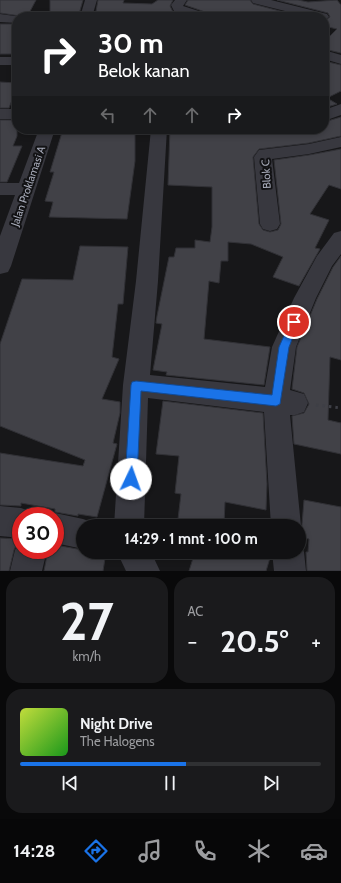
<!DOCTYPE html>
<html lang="id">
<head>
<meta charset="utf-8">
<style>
  body { margin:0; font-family:Cabin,sans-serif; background:#1a1a1c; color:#f1f3f6; height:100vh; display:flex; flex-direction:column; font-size:15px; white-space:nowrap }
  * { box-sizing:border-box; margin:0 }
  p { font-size:13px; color:#9c9da0 }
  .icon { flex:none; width:22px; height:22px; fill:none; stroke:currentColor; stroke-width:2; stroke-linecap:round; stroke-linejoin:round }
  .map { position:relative; height:571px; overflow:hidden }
  .sheet { display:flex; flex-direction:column; gap:6px; padding:6px; background:#09090a; flex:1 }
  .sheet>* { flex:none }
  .banner { position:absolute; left:12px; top:12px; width:317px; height:122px; border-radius:16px; box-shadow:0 2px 6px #0003,0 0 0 1px #303133; background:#202124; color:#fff; overflow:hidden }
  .speed { position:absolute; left:12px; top:507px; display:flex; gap:8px; font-size:20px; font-weight:700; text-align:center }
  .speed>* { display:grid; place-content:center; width:52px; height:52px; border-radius:50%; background:#111113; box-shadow:0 2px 6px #0003,0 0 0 1px #303133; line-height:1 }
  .speed .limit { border:6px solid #d22; background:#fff; color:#111 }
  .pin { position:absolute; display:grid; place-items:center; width:34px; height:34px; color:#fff; margin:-17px; border:2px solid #fff; border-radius:50%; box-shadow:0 1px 4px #0007 }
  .me { position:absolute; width:44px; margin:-22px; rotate:3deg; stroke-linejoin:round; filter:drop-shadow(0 0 3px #0008) }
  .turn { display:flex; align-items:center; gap:14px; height:84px; padding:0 20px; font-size:18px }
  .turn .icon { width:52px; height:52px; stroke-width:2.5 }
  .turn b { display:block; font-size:28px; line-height:34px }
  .lanes { display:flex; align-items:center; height:38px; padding:0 20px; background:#0003; justify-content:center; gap:20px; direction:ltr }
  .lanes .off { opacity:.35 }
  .big { font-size:30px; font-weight:700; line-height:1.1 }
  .sheet .widget { flex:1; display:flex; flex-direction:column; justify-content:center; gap:6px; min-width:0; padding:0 14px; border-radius:16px; background:#1a1a1c }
  .sheet .dial { align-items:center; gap:0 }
  .dial b { font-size:52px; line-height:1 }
  .song { display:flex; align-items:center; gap:12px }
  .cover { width:48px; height:48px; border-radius:6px; background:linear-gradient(135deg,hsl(70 70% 55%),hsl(120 70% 35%)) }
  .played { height:4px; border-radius:2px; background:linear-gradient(90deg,#1a73e8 55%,#303133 55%) }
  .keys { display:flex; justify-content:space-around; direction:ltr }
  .heat { display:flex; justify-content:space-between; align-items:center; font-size:22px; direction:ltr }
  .sheet .tiles { flex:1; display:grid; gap:6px; grid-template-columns:1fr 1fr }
  .widget:last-child { grid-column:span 2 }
  .trip { position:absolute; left:76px; top:519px; width:230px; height:40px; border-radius:20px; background:#111113; box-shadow:0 2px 6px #0003,0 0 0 1px #303133; font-weight:700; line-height:40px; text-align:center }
  .dock { display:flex; height:64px; justify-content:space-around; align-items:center; background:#070708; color:#9c9da0 }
  .dock .icon { width:28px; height:28px }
  .dock .active { color:#1a73e8 }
  .dock b { font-size:18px; color:#f1f3f6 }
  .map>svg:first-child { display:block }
</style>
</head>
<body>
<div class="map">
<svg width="341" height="571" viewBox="0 0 341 571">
  <rect width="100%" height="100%" fill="#171719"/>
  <g fill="#414147" stroke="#313136">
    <polygon points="0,0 36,0 27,17 0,13"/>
    <polygon points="50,0 83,0 79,14 50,12"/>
    <polygon points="98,0 124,0 123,3 152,4 158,0 173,0 170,6 173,12 187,17 95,17"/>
    <polygon points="188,0 250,0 253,4 303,17 211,17 208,13 185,5"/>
    <polygon points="277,0 298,0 308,2 337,0 341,5 341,53 324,49 324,42 337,29 324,26 324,21 330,17 328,13"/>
    <rect x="0" y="24" width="17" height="30"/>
    <polygon points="324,61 341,65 341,91 327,98 337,104 324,108"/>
    <polygon points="0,82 17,83 17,87 9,108 0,108"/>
    <polygon points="341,117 341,136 309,143 259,149 253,157 259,224 263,230 270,232 278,230 281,224 274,160 309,155 341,149 341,189 329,185 310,214 329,220 315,248 320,249 299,286 273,277 283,257 251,244 228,242 228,261 221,261 219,283 209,281 204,339 270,347 264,385 166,375 167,372 153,370 162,324 156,323 157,316 169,257 174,257 176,248 195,248 195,240 210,242 212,227 212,187 168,185 170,129 324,129 324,122"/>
    <polygon points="0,120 17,120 17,136 13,146 22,146 7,182 0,182"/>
    <polygon points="63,129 135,129 135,161 127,219 49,217 53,202 45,201 54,172 50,172"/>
    <polygon points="80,246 128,247 123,304 118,304 112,357 119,359 102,399 120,402 120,413 113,443 117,444 97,517 78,514 78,516 55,512 55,509 21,503 21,506 0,505 0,453 83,466 85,460 0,426 0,344 22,279 73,280"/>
    <polygon points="341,256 341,360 330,357 328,420 341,423 341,454 294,444 292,416 304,413 309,404 304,393 292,389 297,347 317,299 333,267"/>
    <polygon points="163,401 263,413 267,484 266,510 225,502 224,526 178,519 181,494 175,493 179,456 156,454"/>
    <polygon points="304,500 341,507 341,571 307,571 306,552 308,552 309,539 301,537"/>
    <polygon points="0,538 19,539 14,550 9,571 0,571"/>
    <polygon points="55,545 83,550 83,552 106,552 103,571 44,571 48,550 55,550"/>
    <polygon points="195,552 259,552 270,558 266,571 189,571"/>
  </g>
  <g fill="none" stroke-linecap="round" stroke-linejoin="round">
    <polyline stroke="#3e3f46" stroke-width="3" stroke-dasharray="2.5 4" stroke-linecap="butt" points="316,405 341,408"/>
    <g fill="#38383f" fill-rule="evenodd">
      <polygon points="85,0 97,0 92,17 80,17"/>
      <polygon points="175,0 187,0 183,6 208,14 210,17 192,17 174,11 171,5"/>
      <polygon points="251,0 271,0 327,14 329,17 324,20 324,17 309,17 253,3"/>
      <polygon points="0,14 22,17 17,17 17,23 0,22"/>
      <polygon points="324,50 341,55 341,64 324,59"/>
      <rect x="0" y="57" width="17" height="8"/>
      <polygon points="341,104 341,115 324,121 324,110"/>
      <rect x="0" y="109" width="17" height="10"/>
      <polygon points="39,129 55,129 11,266 8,272 0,274 0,236 15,195 0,195 0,183 19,183"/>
      <polygon points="151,129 167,129 158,281 150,375 265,387 272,347 294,298 317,256 334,233 341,231 341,254 332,266 316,298 296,347 290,390 304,394 308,403 304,412 295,415 290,415 301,526 299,532 299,526 271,526 264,412 148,398 144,526 114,526 123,385 136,281"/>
      <polygon points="341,137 341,147 309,154 272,159 280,224 277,229 270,231 263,229 260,224 254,157 259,150 309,144"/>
      <polygon points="0,506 21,508 32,512 33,516 21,516 21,538 0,536"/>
      <polygon points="55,513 83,519 94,523 95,526 83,526 83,549 55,543 55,516 47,516"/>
      <polygon points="21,538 21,550 47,550 42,571 10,571 15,550"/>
      <polygon points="299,541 304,552 306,571 274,571 272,552 299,552"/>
      <polygon points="117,552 151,552 160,571 126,571"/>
    </g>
  </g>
  <polygon fill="#1a73e8" stroke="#114b97" points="294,318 298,320 299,322 289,347 280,404 276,406 141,391 137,479 136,483 131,485 127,483 125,479 131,385 132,382 136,381 272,395 279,347 291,320"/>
  <g text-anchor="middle" stroke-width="4" stroke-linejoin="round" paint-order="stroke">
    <g font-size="11" fill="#a8acba" stroke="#121214">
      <text transform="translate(266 174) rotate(-93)" y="4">Blok C</text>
      <text transform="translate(28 186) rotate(-71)" y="4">Jalan Proklamasi A</text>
    </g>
  </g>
</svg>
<div class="speed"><div class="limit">30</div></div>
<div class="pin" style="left:294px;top:322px;background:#d93025"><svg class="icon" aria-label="arrive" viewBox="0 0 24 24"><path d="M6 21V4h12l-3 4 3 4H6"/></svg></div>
<svg class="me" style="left:131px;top:479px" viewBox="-20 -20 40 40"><circle r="19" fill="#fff"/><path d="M0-13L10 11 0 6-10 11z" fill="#1a73e8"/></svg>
<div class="trip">14:29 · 1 mnt · 100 m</div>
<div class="banner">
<div class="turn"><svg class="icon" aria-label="right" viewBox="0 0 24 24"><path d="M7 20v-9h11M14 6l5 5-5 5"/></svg><div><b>30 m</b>Belok kanan</div></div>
<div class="lanes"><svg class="icon off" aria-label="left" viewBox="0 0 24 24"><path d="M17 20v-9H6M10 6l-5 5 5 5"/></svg><svg class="icon off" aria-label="ahead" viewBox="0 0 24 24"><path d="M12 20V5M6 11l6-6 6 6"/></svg><svg class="icon off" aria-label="ahead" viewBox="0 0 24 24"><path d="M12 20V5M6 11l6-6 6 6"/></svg><svg class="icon" aria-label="right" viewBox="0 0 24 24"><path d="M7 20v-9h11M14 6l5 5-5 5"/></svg></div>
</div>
</div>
<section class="sheet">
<div class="tiles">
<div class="widget dial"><b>27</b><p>km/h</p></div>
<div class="widget"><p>AC</p>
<div class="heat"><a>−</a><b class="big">20.5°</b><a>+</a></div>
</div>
<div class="widget">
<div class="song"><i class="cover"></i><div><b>Night Drive</b><p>The Halogens</p></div></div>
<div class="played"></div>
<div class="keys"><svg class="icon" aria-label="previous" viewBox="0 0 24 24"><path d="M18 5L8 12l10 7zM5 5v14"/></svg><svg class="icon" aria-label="pause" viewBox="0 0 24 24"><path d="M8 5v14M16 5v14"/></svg><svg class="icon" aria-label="next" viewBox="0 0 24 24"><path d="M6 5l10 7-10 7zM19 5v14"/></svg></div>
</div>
</div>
</section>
<nav class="dock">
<b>14:28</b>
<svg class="icon active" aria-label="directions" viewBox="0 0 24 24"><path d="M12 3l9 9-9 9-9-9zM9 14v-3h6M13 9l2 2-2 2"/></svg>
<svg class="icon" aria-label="music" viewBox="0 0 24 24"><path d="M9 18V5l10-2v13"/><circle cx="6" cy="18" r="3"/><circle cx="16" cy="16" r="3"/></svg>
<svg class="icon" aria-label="phone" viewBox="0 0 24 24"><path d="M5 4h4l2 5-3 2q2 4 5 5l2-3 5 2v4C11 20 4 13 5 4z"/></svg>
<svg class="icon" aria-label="climate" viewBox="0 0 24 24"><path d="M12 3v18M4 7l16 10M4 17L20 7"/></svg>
<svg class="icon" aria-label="car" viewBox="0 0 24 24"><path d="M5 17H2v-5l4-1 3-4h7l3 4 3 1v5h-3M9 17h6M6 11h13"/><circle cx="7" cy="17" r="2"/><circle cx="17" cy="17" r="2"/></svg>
</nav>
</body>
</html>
